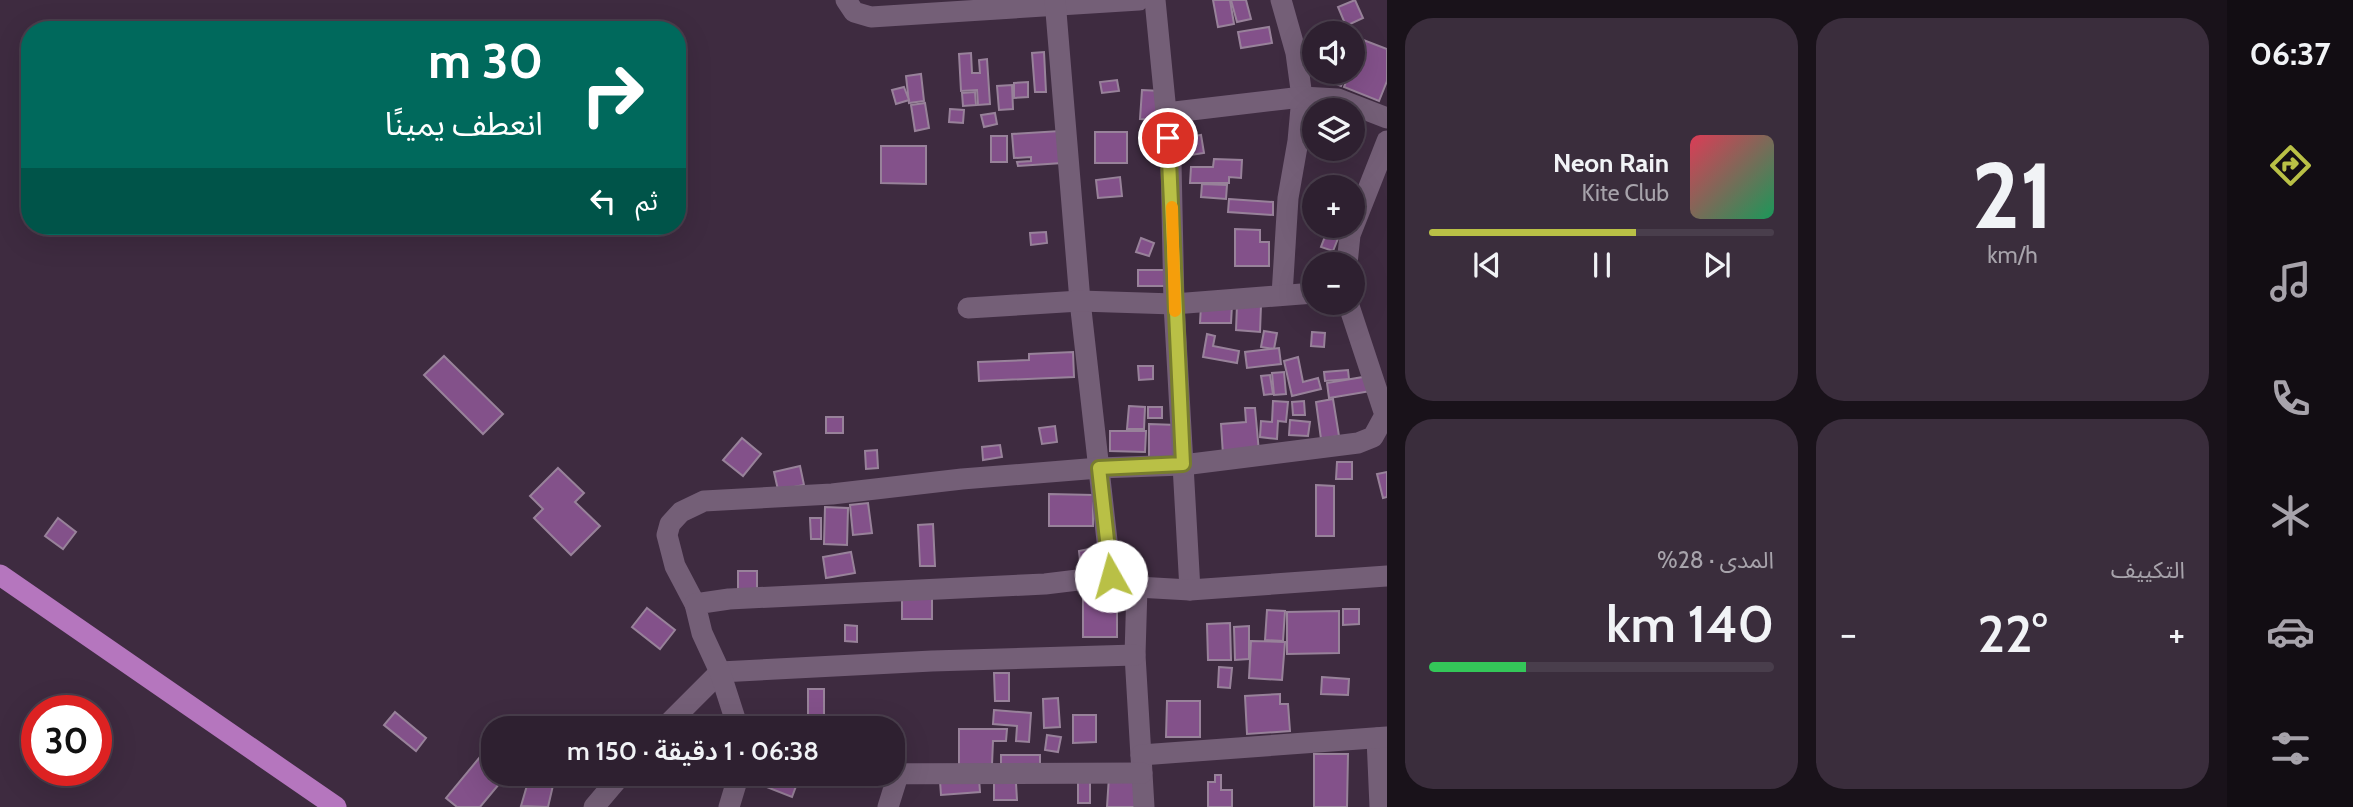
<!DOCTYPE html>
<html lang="ar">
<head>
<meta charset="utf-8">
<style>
  body { margin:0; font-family:Cabin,"Noto Sans Arabic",sans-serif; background:#3a2d3c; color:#f1f3f6; direction:rtl; height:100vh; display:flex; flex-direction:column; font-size:26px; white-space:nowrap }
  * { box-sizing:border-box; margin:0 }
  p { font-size:23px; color:#a7a3ab }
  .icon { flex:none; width:38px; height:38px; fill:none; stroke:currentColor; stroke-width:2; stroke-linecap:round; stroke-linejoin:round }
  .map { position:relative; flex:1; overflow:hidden; direction:ltr }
  .panel { display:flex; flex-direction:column; gap:18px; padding:18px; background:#19121a; width:840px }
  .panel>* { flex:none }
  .hud { position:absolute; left:21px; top:21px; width:665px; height:214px; border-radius:28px; box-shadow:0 7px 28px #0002,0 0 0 2px #493e4c; direction:rtl; background:#00695c; color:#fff; overflow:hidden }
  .controls { position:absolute; left:1302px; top:21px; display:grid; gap:14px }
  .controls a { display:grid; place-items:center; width:63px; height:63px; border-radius:50%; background:#2e2030; box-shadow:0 7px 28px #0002,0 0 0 2px #493e4c; font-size:35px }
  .speed { position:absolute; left:21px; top:695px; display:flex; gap:14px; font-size:35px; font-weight:700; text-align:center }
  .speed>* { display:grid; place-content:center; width:91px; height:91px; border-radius:50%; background:#2e2030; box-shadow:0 7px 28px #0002,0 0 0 2px #493e4c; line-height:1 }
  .speed .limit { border:10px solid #d22; background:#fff; color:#111 }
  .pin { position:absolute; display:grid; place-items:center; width:60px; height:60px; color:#fff; margin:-30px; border:4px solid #fff; border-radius:50%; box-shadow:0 2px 7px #0007 }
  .me { position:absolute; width:77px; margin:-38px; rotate:353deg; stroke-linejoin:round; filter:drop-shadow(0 0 5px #0008) }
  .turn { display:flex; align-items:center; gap:24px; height:147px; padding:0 28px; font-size:32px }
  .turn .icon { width:91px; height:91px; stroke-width:2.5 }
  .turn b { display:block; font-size:49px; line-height:60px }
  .then { display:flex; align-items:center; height:66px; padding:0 28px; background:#0003; gap:14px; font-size:26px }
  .big { font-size:52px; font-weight:600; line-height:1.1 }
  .panel .widget { flex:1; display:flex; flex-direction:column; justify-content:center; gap:10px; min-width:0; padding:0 24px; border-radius:28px; background:#3a2d3c }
  .panel .dial { align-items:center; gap:0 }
  .dial b { font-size:91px; line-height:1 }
  .song { display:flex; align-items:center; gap:21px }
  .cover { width:84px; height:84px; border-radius:10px; background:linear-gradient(135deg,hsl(350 70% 55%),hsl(150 70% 35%)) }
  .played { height:7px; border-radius:4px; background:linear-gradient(90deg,#b9c046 60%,#493e4c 60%) }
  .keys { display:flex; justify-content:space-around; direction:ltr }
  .heat { display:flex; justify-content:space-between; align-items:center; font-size:38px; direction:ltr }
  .charge { height:10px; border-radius:5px; background:linear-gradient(90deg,#34c759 28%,#493e4c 0) }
  .panel .tiles { flex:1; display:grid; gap:18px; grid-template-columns:repeat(2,1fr) }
  .trip { position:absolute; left:481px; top:716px; width:424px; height:70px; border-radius:28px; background:#2e2030; box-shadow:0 7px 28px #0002,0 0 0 2px #493e4c; font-weight:600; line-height:70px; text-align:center; direction:rtl }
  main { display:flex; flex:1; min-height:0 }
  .menu { display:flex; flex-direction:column; width:126px; justify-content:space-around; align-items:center; background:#120d13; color:#a7a3ab }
  .menu .icon { width:49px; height:49px }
  .menu .on { color:#b9c046 }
  .menu b { font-size:32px; color:#f1f3f6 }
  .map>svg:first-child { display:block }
</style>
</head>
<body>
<main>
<nav class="menu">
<b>06:37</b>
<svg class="icon on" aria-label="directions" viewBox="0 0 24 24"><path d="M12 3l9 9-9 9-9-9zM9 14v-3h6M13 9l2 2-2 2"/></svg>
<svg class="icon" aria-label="music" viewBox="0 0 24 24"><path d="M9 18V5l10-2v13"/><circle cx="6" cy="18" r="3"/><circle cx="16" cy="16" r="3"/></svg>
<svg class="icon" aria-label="phone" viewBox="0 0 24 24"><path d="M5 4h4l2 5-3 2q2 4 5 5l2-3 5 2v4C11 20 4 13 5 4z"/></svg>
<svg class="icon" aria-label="climate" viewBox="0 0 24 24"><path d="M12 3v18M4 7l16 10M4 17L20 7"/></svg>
<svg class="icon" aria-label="car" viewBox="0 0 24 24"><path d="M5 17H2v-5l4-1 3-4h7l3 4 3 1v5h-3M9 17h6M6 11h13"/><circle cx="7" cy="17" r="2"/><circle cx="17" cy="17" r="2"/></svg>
<svg class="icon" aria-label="filters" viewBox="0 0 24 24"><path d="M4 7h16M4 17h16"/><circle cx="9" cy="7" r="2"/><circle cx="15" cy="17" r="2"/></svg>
</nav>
<section class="panel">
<div class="tiles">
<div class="widget dial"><b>21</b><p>km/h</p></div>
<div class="widget">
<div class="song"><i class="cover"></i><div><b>Neon Rain</b><p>Kite Club</p></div></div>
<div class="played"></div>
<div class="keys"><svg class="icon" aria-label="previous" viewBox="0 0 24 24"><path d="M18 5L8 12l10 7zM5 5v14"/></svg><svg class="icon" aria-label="pause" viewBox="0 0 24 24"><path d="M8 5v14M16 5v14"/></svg><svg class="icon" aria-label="next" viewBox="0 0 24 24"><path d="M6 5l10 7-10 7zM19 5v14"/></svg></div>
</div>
<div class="widget"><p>التكييف</p>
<div class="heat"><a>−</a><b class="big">22°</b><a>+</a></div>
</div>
<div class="widget"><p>المدى · 28%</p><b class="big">140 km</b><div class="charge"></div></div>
</div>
</section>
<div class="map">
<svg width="1387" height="807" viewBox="0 0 1387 807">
  <rect width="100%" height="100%" fill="#3e2b40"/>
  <g fill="#83518a" stroke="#98829a" stroke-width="2">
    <polygon points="1213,0 1230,0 1234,24 1218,27"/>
    <polygon points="1231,0 1246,0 1251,19 1237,22"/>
    <polygon points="1355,0 1363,18 1346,26 1338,7"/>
    <polygon points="1269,27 1272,43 1241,48 1238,32"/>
    <polygon points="1353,36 1387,49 1387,81 1379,101 1344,87 1350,72 1353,72 1358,53 1353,51"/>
    <polygon points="1044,52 1046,92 1035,92 1032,53"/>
    <polygon points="971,53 972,73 980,73 979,60 987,59 990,104 978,105 977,90 961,91 959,54"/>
    <polygon points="1322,72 1347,72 1341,86 1319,77"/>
    <polygon points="921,74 924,101 909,103 906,76"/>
    <polygon points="1117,80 1119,91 1102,93 1100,82"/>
    <polygon points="1028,82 1028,97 1014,98 1014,83"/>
    <polygon points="1012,85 1013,109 999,110 997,86"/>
    <polygon points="904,87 909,100 896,104 892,90"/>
    <polygon points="1142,90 1161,91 1159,120 1140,119"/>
    <polygon points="975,92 976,105 963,106 962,93"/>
    <polygon points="925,103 929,128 915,131 911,105"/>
    <polygon points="950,109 964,110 963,123 949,122"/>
    <polygon points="995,113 997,124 984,127 981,115"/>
    <polygon points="1060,131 1062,163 1018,166 1017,162 1031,161 1031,157 1014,158 1012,134"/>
    <rect x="1095" y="132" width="32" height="31"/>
    <polygon points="1201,135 1204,153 1190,155 1188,137"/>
    <rect x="991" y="136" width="16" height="26"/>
    <polygon points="881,146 926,146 926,184 881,183"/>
    <polygon points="1214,159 1242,160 1241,178 1229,177 1229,183 1190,183 1191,167 1213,167"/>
    <polygon points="1120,177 1122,196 1098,198 1096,180"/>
    <polygon points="1202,184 1227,185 1226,199 1201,197"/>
    <polygon points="1229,199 1273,202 1273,215 1228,212"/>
    <polygon points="1329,226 1343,226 1333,251 1321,247"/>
    <polygon points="1235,229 1260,230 1260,242 1269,242 1269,266 1235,266"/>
    <polygon points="1046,232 1047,243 1031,245 1030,233"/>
    <polygon points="1141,238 1154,243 1149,256 1136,252"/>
    <polygon points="1138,270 1170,270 1171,286 1138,286"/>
    <polygon points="1237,304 1261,305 1260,332 1236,330"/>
    <polygon points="1201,305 1232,305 1231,323 1200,323"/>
    <polygon points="1264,331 1277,333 1274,349 1261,347"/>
    <polygon points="1312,332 1325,333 1324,347 1311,346"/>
    <polygon points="1207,334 1215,336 1213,346 1239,351 1237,363 1203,357"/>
    <polygon points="1279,348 1281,364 1247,368 1245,352"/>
    <polygon points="1073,352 1074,377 979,381 978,362 1029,360 1029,354"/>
    <polygon points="444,356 503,414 483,434 424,375"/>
    <polygon points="1298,357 1303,382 1318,378 1321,389 1292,396 1284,361"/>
    <polygon points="1138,366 1153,366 1153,379 1139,380"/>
    <polygon points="1348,370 1349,379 1325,381 1324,372"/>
    <polygon points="1284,372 1286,394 1274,395 1272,373"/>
    <polygon points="1270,375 1273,394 1264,395 1261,376"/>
    <polygon points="1369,376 1371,391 1329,398 1327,383"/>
    <polygon points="1333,399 1339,436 1321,439 1316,402"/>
    <polygon points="1273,401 1288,402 1286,422 1278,421 1277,439 1260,437 1261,421 1272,422"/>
    <polygon points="1304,401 1305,415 1293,415 1292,402"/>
    <polygon points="1129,406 1145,407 1144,429 1127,429"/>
    <rect x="1148" y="407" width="14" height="11"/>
    <polygon points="1245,408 1255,408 1259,452 1223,455 1221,424 1246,422"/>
    <rect x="826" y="417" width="17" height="16"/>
    <polygon points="1290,420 1310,422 1308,436 1289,435"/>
    <polygon points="1149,424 1177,425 1178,458 1149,460"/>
    <polygon points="1055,426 1057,442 1042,444 1039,428"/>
    <polygon points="1110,431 1146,431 1145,452 1110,451"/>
    <polygon points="742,438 761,454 743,476 723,460"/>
    <polygon points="1000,445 1002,457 983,460 982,447"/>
    <polygon points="877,450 878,468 866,469 865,451"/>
    <polygon points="1337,462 1352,462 1352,479 1336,479"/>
    <polygon points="800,466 804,485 778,490 774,472"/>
    <polygon points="558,468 584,493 575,502 600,526 571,555 534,518 543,509 530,496"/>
    <polygon points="1387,472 1387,497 1383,498 1377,474"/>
    <polygon points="1316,485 1334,486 1334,536 1316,536"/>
    <polygon points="1049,494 1093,495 1093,526 1049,526"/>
    <polygon points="868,503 872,533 853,535 850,505"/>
    <polygon points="825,507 848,508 847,545 824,544"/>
    <polygon points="58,518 76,532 63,549 45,536"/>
    <polygon points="810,518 821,518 821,539 811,539"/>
    <polygon points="933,524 935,566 920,566 918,525"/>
    <polygon points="1089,549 1091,563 1105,561 1105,567 1081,570 1079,551"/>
    <polygon points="851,552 855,573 826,578 823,557"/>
    <polygon points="738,571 757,571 757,590 738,591"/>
    <rect x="902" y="592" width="30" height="27"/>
    <rect x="1083" y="593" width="34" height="44"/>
    <polygon points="647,608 675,630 660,649 632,627"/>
    <polygon points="1343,609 1359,609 1359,624 1343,625"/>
    <polygon points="1267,610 1285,611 1283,641 1265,640"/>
    <polygon points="1339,611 1339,653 1287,654 1287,612"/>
    <polygon points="1230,623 1231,660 1208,660 1207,624"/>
    <polygon points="845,625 857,626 857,642 845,641"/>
    <polygon points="1249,626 1249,659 1235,660 1234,627"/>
    <polygon points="1251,641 1285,642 1282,680 1249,678"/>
    <polygon points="1219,667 1232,668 1230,688 1218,687"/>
    <polygon points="994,673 1009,673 1009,701 995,701"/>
    <polygon points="1322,677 1349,679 1348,695 1321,694"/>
    <rect x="808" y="689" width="16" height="39"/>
    <polygon points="1280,694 1280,704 1288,704 1290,731 1247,734 1245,696"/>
    <polygon points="1058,698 1060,727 1044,728 1043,699"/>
    <polygon points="1167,701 1200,701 1200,737 1166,737"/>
    <polygon points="994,710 1031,713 1029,742 1016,741 1017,726 993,724"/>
    <polygon points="395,712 426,738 416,751 384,725"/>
    <polygon points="1073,715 1096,715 1096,742 1073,743"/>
    <polygon points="959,729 1007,729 1006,741 993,741 992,765 959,765"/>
    <polygon points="1047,735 1061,737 1058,752 1045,750"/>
    <polygon points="1314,754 1348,754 1347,807 1314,807"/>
    <rect x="1001" y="755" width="39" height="24"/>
    <polygon points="480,757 494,768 494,774 501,774 505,777 480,807 457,807 446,798"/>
    <polygon points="769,774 788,774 799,778 792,797 764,786"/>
    <polygon points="530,775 554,781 548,807 521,806"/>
    <polygon points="1215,775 1221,775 1221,790 1232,790 1232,807 1208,807 1208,782 1215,782"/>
    <rect x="1078" y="776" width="12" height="27"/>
    <polygon points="1109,776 1139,778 1137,807 1107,807"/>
    <polygon points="979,778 980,792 941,795 940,781"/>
    <polygon points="994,783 1016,783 1017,800 994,800"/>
  </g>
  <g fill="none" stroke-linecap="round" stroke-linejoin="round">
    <g stroke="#745f77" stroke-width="21">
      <polyline points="846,0 854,12 871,17 1139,0"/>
      <polyline points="1055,0 1080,301 1111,576"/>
      <polyline points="1155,0 1171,163 1174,304 1190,590"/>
      <polyline points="1281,0 1296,53 1302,97 1298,141 1288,198 1282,295"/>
      <polyline points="1166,113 1302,97 1338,99 1387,118"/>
      <polyline points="1347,264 1350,235 1387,141"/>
      <polyline points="968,308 1080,301 1174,304 1314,293"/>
      <polyline points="1137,587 1135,655 1144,807"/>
      <polyline points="695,604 675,566 667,535 670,524 681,512 704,501 832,494 962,479 1099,468 1183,465 1358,443 1373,437 1385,415 1348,303"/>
      <polyline points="664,728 720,672 932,661 1135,655"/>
      <polyline points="738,728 720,672 702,633 695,604 729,599 1045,584 1111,576 1137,587 1190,590 1387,576"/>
      <polyline points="1377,738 1380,807"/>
      <polyline points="1141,755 1387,737"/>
      <polyline points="815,774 1142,773"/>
      <polyline points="594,807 622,774"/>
      <polyline points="729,807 739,774"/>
      <polyline points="888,807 898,775"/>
    </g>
    <polyline stroke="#b576be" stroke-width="21" points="0,575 336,807"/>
  </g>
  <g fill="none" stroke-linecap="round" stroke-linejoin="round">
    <defs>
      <polyline id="route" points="1111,576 1099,468 1183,464 1168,138"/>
    </defs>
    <use href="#route" stroke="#787d2e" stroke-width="18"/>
    <use href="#route" stroke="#b9c046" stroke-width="12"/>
    <polyline stroke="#f59e0b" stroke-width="12" points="1172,207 1175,311"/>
  </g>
</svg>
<div class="controls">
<a><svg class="icon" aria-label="sound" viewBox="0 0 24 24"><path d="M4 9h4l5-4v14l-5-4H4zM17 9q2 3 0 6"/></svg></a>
<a><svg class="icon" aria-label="layers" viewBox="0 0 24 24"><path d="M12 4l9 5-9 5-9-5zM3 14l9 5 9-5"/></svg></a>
<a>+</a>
<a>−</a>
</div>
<div class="speed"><div class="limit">30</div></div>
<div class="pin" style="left:1168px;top:138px;background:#d93025"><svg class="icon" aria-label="arrive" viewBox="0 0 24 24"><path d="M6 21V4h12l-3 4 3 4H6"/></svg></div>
<svg class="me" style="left:1111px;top:576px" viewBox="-20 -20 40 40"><circle r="19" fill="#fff"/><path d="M0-13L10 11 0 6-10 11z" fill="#b9c046"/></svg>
<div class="trip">06:38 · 1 دقيقة · 150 m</div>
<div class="hud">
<div class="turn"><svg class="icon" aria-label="right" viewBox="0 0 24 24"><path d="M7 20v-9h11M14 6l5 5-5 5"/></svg><div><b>30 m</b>انعطف يمينًا</div></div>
<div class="then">ثم<svg class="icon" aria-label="left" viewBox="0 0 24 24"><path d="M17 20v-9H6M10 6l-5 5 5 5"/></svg></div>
</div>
</div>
</main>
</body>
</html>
